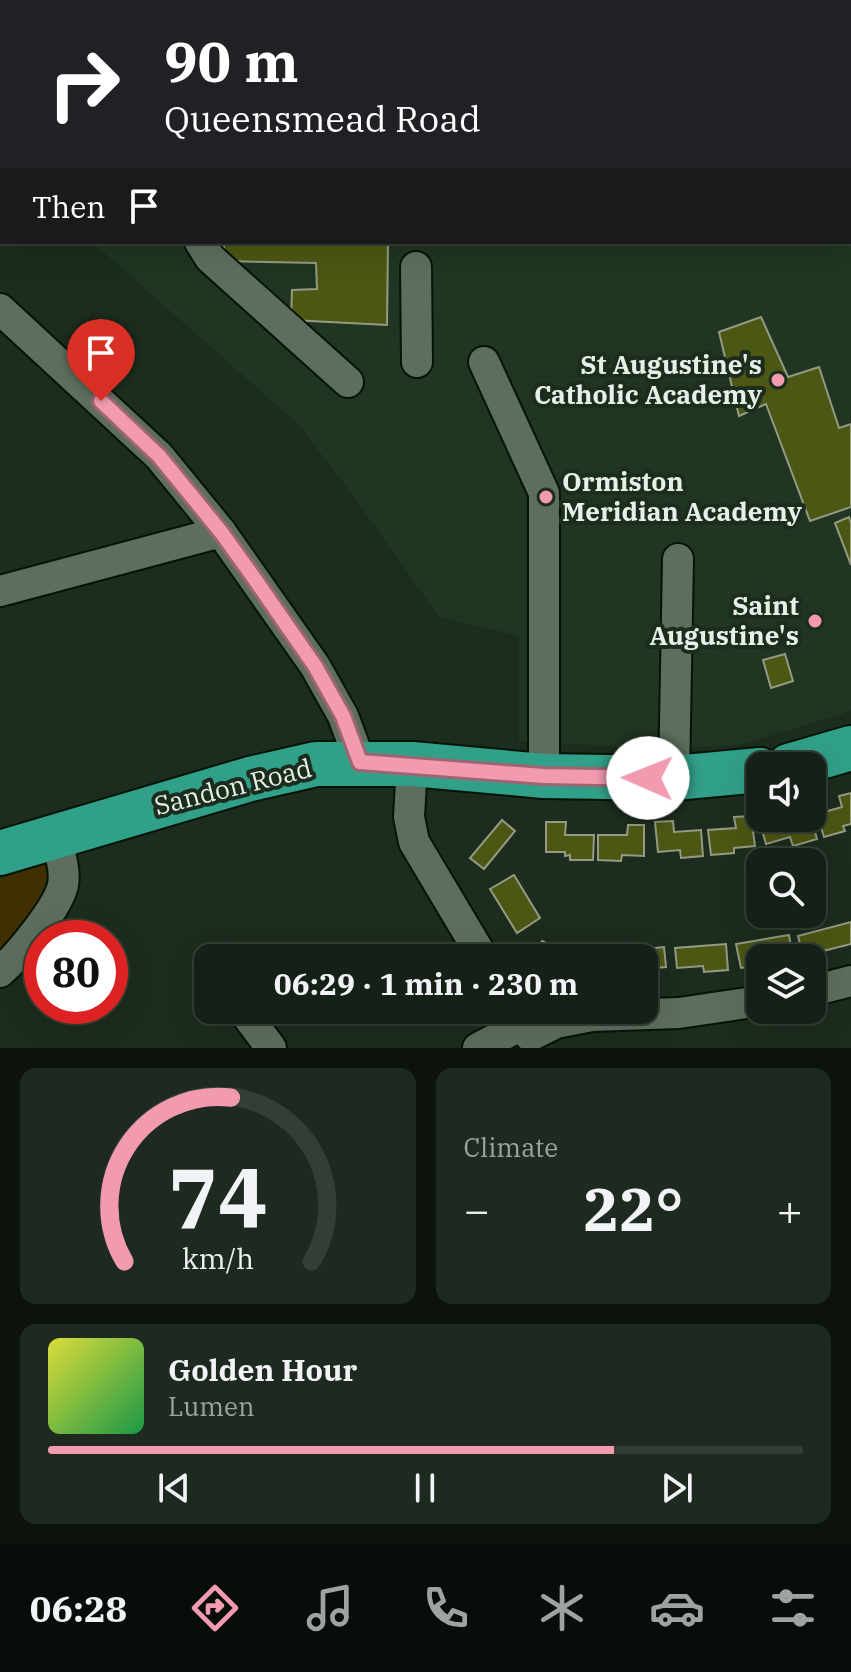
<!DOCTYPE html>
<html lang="en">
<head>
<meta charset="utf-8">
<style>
  body { margin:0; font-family:"IBM Plex Serif",serif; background:#1e291f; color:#f1f3f6; height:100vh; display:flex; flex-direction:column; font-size:30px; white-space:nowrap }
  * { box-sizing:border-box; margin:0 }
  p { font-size:26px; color:#9da3a1 }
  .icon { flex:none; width:44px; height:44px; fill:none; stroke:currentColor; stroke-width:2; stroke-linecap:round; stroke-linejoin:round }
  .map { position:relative; height:1048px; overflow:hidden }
  .side { display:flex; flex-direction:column; gap:20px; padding:20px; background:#0c120c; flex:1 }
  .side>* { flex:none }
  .top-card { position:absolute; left:0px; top:0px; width:852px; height:244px; box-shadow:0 8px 32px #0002,0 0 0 2px #343e35; background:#202124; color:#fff; overflow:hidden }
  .tools { position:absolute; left:746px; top:752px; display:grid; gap:16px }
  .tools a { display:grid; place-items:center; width:80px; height:80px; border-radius:16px; background:#152116; box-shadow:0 8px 32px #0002,0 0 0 2px #343e35; font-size:40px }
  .speed { position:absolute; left:24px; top:920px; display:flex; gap:16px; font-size:40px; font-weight:700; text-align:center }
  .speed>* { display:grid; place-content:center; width:104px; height:104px; border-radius:50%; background:#152116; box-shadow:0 8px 32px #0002,0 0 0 2px #343e35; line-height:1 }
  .speed .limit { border:12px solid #d22; background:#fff; color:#111 }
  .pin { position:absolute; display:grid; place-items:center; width:68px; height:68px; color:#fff; margin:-82px -34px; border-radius:50% 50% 50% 0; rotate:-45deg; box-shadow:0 0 8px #0007 }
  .pin .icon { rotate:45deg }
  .me { position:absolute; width:88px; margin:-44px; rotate:271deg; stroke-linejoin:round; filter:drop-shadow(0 0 6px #0008) }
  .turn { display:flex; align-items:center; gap:28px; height:168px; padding:0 32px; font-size:36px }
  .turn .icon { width:104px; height:104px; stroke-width:2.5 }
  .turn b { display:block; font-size:56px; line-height:68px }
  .then { display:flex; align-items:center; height:76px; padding:0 32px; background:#0003; gap:16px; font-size:30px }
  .big { font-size:60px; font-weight:700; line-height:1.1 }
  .side .widget { flex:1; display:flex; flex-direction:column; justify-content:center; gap:12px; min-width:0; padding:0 28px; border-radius:16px; background:#1e291f }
  .side .dial { align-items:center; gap:0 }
  .dial svg { height:208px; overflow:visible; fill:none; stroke:#343e35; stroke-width:7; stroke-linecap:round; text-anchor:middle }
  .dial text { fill:#f1f3f6; stroke:none }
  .song { display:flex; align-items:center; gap:24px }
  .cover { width:96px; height:96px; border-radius:12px; background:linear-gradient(135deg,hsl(60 70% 55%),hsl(140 70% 35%)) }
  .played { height:8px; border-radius:4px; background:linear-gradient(90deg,#f29ab0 75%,#343e35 75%) }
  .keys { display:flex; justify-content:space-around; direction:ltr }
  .heat { display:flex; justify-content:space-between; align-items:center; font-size:44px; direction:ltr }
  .side .tiles { flex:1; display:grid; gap:20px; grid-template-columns:1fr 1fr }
  .widget:last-child { grid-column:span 2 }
  .trip { position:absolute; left:194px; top:944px; width:464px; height:80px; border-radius:16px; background:#152116; box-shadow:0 8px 32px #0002,0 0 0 2px #343e35; font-weight:700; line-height:80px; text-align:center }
  .tabs { display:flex; height:128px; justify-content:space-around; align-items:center; background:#080d09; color:#9da3a1 }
  .tabs .icon { width:56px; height:56px }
  .tabs .active { color:#f29ab0 }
  .tabs b { font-size:36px; color:#f1f3f6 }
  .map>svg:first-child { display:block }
</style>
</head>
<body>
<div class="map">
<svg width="851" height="1048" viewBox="0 0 851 1048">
  <rect width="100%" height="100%" fill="#1c2c1e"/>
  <polygon fill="#203522" points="0,0 851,0 851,711 744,744 659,749 519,741 519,636 439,617 351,493 298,424 92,242 850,242 850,2 2,2 2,151"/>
  <g fill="#403000">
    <rect x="24" y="0" width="143" height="2"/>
    <polygon points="55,860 36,906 0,954 0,879"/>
  </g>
  <g fill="#4c5713" stroke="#949a83" stroke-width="2">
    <polygon points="224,242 388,242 387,325 291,320 292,290 317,289 316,263 224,261"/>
    <polygon points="761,317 788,377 819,367 839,428 851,424 851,507 810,521 766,404 739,416 719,332"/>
    <polygon points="849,517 851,523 851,565 835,523"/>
    <polygon points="785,654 793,681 771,688 763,660"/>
    <polygon points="851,793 851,824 843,826 845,831 824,837 817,814 842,807 839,796"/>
    <polygon points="760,815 760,818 782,818 783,822 797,818 811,818 817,839 793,846 790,837 766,844 758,816"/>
    <polygon points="751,816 755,846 734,848 734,853 711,855 708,830 736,828 734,817"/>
    <polygon points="502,820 515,831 484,869 470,858"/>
    <polygon points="673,821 674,832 701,830 703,856 681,858 680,850 658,852 655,822"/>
    <polygon points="546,822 566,822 565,835 594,835 593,860 570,860 570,855 565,856 565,852 546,852"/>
    <polygon points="628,825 644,825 644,856 622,855 621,861 598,860 598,835 627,835"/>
    <polygon points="514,875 540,918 517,933 490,889"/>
    <polygon points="851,922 851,944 803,956 798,936"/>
    <polygon points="789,935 793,958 760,958 757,960 758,966 741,968 736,944"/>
    <polygon points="542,941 576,958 534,958"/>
    <polygon points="726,944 728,970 704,972 703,966 677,968 675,948"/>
    <polygon points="664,947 666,967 644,969 644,958 613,958 612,952"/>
  </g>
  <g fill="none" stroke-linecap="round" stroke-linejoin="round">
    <defs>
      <g id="minor">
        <polyline points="200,242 210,258 348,382"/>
        <polyline points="416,267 417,362"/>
        <polyline points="0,309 159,456 221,532 315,666 343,716 360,762"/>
        <polyline points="484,362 544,493 544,776"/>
        <polyline points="0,591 221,532"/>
        <polyline points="412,764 409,817 414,842 483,958"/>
        <polyline points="674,778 678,559"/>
        <path d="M0,972C18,956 58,908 63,885C66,869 59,850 54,835"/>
        <polyline points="812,991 851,981"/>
        <polyline points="245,1013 271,1048"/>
        <polyline points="530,1036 556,1023 592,1016 679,1013 760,1001"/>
        <polyline points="478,1048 522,1025"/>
      </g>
      <g id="highway">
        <polyline points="789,766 851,748"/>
        <polyline points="0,853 250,779 316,764 412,764 544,776 674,778 760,770"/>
      </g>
    </defs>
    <use href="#minor" stroke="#061408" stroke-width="34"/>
    <use href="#highway" stroke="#061408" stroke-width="48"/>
    <use href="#minor" stroke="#5d6e5e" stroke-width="30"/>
    <use href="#highway" stroke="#31a089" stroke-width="44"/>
  </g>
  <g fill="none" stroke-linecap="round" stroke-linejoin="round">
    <defs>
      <polyline id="route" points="101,401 159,456 221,532 254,578 315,666 343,716 360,762 544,776 648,778"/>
    </defs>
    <use href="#route" stroke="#9d6472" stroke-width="20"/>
    <use href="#route" stroke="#f29ab0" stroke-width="14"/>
  </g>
  <g fill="#f29ab0" stroke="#1c2c1e" stroke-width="3">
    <circle cx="778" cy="380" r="8"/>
    <circle cx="546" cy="497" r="8"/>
    <circle cx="815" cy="621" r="8"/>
  </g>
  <g text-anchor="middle" stroke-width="8" stroke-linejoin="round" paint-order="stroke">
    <g font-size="26" font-weight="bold" fill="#e6f0e7" stroke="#1c2c1e" text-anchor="end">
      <text x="762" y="374">St Augustine's<tspan x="762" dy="30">Catholic Academy</tspan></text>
      <text x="562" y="491" text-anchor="start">Ormiston<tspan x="562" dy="30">Meridian Academy</tspan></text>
      <text x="799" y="615">Saint<tspan x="799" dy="30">Augustine's</tspan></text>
    </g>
    <g font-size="26" fill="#e6f0e7" stroke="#1c2c1e">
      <text transform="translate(233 787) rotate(-14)" y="9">Sandon Road</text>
    </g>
  </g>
</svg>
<div class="tools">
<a><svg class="icon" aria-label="sound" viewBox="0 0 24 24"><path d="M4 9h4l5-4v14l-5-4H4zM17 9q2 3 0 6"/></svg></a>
<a><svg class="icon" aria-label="search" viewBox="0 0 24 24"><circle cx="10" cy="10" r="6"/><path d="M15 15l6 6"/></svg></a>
<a><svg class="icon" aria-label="layers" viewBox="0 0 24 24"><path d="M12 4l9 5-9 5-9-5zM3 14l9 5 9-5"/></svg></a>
</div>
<div class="speed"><div class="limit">80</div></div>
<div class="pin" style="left:101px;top:401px;background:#d93025"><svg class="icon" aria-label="arrive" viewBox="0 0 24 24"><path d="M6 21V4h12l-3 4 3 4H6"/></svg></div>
<svg class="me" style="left:648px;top:778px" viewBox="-20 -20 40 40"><circle r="19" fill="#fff"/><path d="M0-13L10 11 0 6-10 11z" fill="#f29ab0"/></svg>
<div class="trip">06:29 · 1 min · 230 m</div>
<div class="top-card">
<div class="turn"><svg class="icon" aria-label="right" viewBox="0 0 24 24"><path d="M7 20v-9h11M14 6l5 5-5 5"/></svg><div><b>90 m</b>Queensmead Road</div></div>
<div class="then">Then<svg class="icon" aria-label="arrive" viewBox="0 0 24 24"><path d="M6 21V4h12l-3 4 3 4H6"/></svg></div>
</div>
</div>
<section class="side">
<div class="tiles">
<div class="widget dial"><svg viewBox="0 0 100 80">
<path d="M14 69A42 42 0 1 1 86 69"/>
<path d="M14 69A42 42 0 0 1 55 6" stroke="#f29ab0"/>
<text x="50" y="56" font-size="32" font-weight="700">74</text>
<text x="50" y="72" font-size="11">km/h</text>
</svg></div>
<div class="widget"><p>Climate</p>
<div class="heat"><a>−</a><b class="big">22°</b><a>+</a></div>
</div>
<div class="widget">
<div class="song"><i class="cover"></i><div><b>Golden Hour</b><p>Lumen</p></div></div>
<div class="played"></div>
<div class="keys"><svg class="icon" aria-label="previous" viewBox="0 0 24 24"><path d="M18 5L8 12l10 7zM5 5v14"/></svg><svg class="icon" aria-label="pause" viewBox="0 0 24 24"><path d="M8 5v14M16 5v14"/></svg><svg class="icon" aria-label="next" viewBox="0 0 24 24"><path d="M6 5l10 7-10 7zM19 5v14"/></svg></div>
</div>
</div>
</section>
<nav class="tabs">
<b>06:28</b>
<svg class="icon active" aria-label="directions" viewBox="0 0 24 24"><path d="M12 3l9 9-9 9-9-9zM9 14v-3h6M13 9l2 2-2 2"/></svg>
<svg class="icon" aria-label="music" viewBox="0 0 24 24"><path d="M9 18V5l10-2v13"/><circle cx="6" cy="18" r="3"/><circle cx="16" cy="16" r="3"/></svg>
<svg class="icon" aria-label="phone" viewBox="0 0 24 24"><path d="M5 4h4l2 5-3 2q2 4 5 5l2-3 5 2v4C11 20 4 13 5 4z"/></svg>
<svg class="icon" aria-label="climate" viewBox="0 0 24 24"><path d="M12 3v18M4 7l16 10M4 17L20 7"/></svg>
<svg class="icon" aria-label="car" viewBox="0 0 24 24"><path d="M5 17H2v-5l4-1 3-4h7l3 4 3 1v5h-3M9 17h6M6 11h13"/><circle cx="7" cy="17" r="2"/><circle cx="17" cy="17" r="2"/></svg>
<svg class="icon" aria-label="filters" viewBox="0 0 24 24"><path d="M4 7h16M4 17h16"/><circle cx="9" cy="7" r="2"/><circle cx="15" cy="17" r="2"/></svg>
</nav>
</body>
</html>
